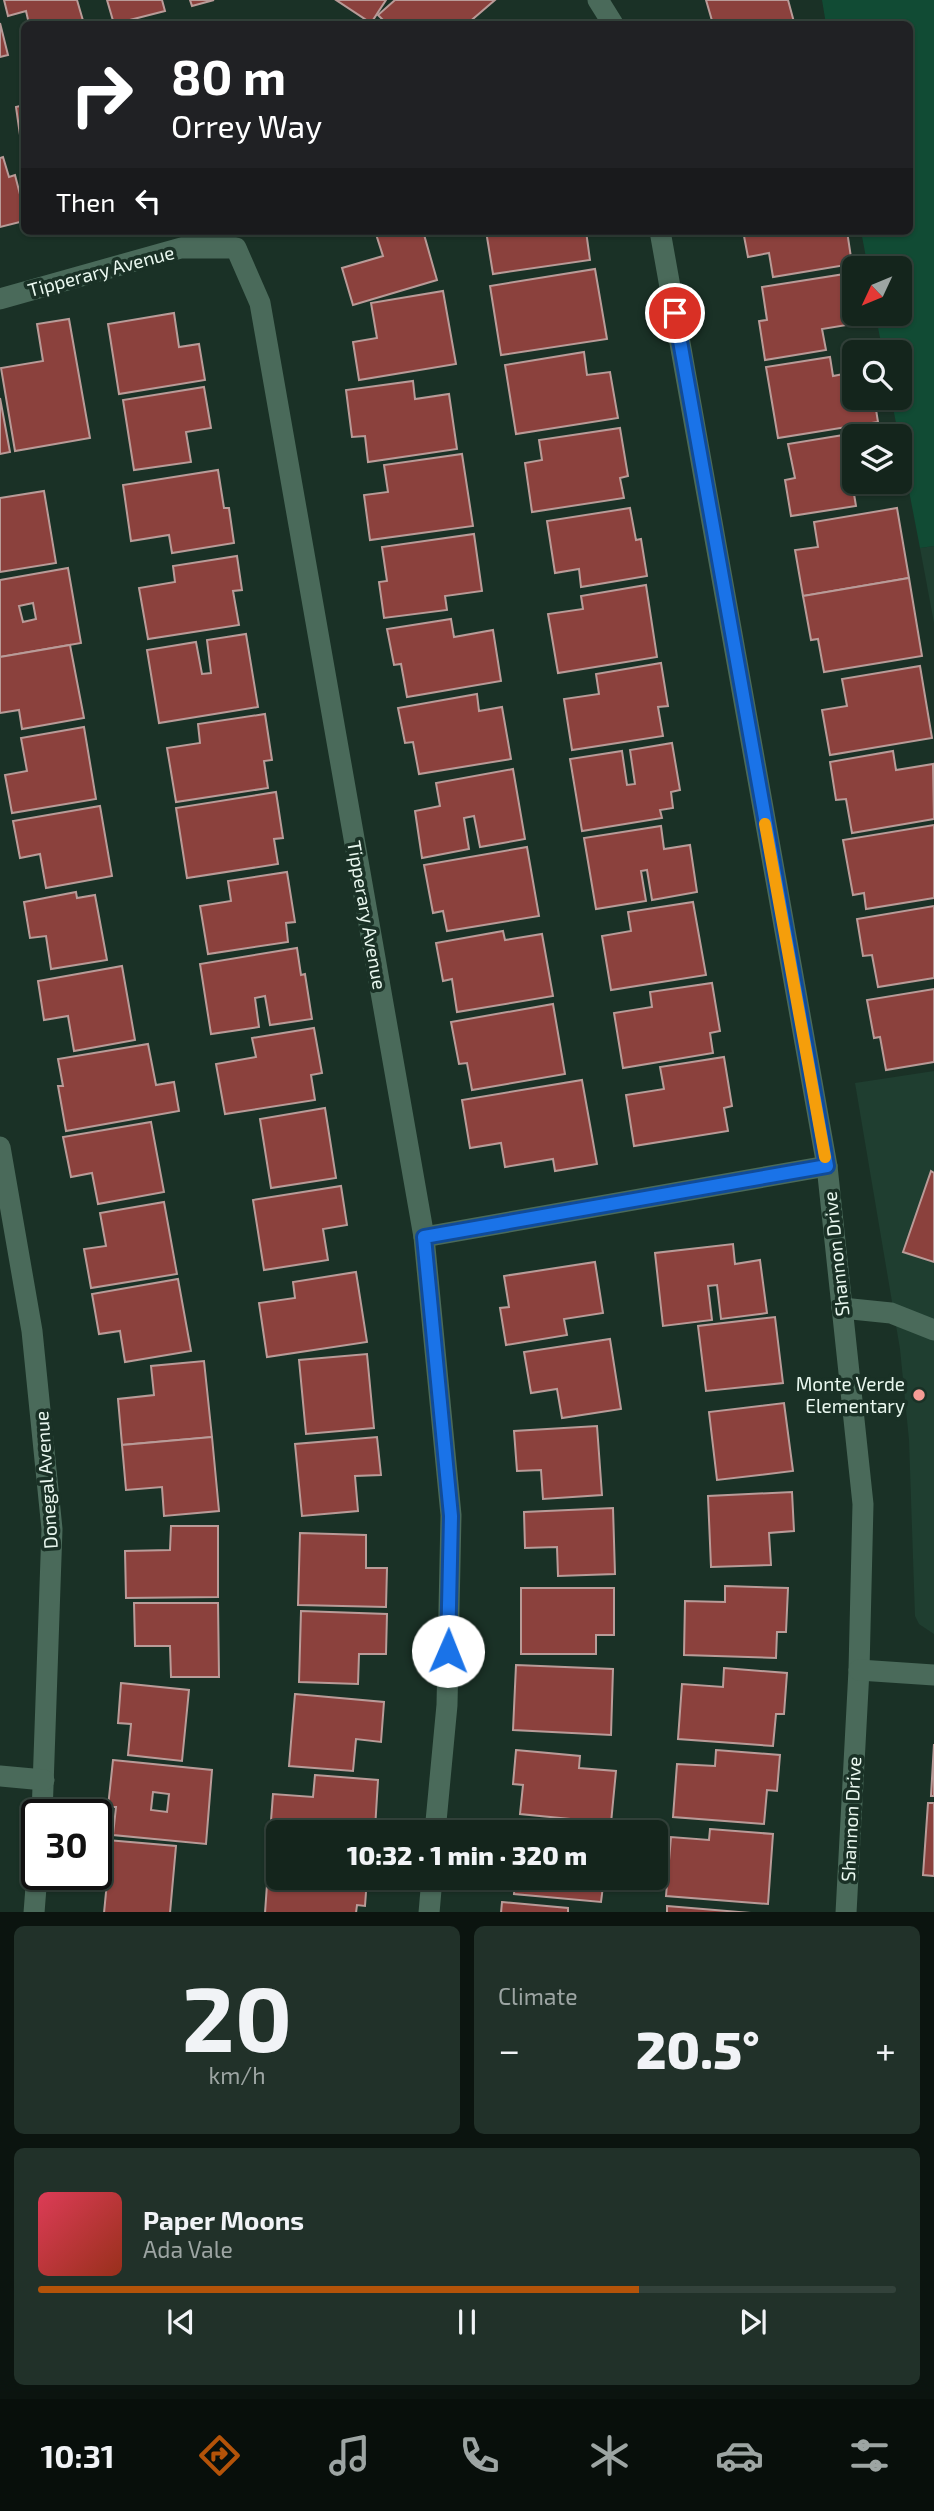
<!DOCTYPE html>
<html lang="en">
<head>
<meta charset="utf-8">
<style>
  body { margin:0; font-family:"Exo 2",sans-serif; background:#213129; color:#f1f3f6; height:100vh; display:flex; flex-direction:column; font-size:26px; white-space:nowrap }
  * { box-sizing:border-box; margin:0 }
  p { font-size:23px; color:#9da5a3 }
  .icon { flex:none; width:38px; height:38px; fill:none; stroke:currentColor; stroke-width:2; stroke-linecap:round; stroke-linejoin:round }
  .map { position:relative; height:1912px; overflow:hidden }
  .panel { display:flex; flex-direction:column; gap:14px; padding:14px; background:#0b140f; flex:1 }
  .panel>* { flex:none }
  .guide { position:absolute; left:21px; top:21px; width:892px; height:214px; border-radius:10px; box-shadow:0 2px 5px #0004,0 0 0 2px #33423b; background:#202124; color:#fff; overflow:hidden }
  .needle { width:46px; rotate:226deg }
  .buttons { position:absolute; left:842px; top:256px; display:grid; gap:14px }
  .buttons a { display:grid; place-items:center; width:70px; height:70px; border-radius:10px; background:#14251c; box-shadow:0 2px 5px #0004,0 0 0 2px #33423b; font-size:35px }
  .speed { position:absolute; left:21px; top:1799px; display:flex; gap:14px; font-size:35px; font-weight:700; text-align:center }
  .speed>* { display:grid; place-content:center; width:91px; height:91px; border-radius:50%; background:#14251c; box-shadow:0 2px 5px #0004,0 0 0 2px #33423b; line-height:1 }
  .speed .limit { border:4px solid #111; border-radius:10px; background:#fff; color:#111 }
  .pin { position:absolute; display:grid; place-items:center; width:60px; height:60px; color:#fff; margin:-30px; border:4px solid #fff; border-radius:50%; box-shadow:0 2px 7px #0007 }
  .me { position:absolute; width:77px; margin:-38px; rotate:1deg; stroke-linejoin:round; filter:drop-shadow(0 0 5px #0008) }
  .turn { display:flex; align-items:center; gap:24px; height:147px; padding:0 35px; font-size:32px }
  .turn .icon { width:91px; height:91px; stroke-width:2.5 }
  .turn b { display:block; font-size:49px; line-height:60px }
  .then { display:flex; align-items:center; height:66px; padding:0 35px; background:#0003; gap:14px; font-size:26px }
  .big { font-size:52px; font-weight:800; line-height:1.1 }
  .panel .card { flex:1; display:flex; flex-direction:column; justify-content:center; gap:10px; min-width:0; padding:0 24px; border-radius:10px; background:#213129 }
  .panel .dial { align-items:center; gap:0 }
  .dial b { font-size:91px; line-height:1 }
  .song { display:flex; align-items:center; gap:21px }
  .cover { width:84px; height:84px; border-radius:10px; background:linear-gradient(135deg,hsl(350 70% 55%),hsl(10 70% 35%)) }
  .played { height:7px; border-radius:4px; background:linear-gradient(90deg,#b45309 70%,#33423b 70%) }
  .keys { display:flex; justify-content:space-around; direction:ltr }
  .heat { display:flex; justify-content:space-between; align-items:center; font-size:38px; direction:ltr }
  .panel .tiles { flex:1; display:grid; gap:14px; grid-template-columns:1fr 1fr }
  .card:last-child { grid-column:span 2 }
  .trip { position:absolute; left:266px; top:1820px; width:402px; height:70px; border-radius:10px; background:#14251c; box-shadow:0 2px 5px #0004,0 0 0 2px #33423b; font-weight:800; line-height:70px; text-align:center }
  .menu { display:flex; height:112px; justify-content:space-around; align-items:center; background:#080f0b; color:#9da5a3 }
  .menu .icon { width:49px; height:49px }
  .menu .on { color:#b45309 }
  .menu b { font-size:32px; color:#f1f3f6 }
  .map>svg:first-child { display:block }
</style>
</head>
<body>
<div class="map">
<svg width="934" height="1913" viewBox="0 0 934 1913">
  <rect width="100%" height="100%" fill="#1a3126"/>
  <g fill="#1f3e30">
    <polygon points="934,546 934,623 920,548"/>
    <polygon points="934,1071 934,1634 919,1624 915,1616 909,1440 900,1349 855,1083"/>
  </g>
  <polygon fill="#114b34" points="822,0 934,0 934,546 920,548 891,397 900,397 900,352 883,352 875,313 900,313 900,268 868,268 861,231 910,231 910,24 826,24"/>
  <g fill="#8b413d" stroke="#b99b98" stroke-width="2" fill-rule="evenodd">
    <polygon points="4,0 77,0 84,24 29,24 26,11 8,16"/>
    <polygon points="107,0 162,0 165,11 114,24"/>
    <polygon points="190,0 214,0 192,6"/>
    <polygon points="336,0 386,0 371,23"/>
    <polygon points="395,0 495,0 467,24 387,24 378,15"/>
    <polygon points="706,0 788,0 794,22 787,24 713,24"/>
    <polygon points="0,23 8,55 0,57"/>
    <polygon points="24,105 24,163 16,107"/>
    <polygon points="3,157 9,177 15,175 24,210 24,221 0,227 0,158"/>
    <polygon points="375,231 423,231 437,280 353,305 342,268 383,256"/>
    <polygon points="486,231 586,231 590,260 493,274"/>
    <polygon points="743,231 847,231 852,264 773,277 769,253 748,257"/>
    <polygon points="595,269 607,339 501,355 490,286"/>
    <polygon points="851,273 854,293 854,313 858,313 859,323 822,329 826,350 765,360 759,321 767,320 762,287"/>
    <polygon points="443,291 456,364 359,380 353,342 377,338 371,303"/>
    <polygon points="174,313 179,347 199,344 205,380 119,394 108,324"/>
    <polygon points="69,319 90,438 15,451 1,368 43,361 37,324"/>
    <polygon points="584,352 587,375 610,372 618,418 516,434 505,365"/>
    <polygon points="830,357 833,376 854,372 854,397 874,397 878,422 778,438 766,367"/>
    <polygon points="413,381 415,399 449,394 457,449 368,462 365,436 352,437 346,390"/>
    <polygon points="204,387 211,428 186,432 191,462 134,470 123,400"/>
    <polygon points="0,398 10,452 0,454"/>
    <polygon points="620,428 628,476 620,478 624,498 532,512 525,463 542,460 539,440"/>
    <polygon points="880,429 881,436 854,436 854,481 888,482 853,488 856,506 791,516 785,480 795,478 788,444"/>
    <polygon points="462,454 473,526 370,540 364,495 388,492 384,465"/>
    <polygon points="218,470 224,508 229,508 234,543 172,553 169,535 131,541 123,485"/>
    <polygon points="44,491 56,563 0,572 0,498"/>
    <polygon points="630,508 636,540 641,539 647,576 581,587 579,569 555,573 547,521"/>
    <polygon points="897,508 909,578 803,596 795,550 818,547 814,522"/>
    <polygon points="474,534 482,591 445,596 447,610 384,618 379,582 387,581 382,547"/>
    <polygon points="237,556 242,590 233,591 239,625 148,639 139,588 175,582 173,566"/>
    <path d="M68,568L81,643L0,657V580ZM33,603L36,619L23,622L19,606Z"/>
    <polygon points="909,578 922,656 824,672 818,639 811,640 803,596"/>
    <polygon points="646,585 657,657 558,673 548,614 583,609 581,596"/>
    <polygon points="451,619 454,637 493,630 501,681 407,697 401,664 394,665 387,629"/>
    <polygon points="246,634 258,707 159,723 147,650 196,642 202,674 211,673 207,640"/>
    <polygon points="70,645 84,718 22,729 19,710 0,713 0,657"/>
    <polygon points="661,663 668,706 658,707 663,736 572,750 564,699 599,694 596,674"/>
    <polygon points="920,666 932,738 830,755 822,710 847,706 842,679"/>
    <polygon points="477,694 479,711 502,707 511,759 419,774 413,742 405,743 398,708"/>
    <polygon points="265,714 272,760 264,761 268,788 176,802 167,748 200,743 198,724"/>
    <polygon points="84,727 96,799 12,813 5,775 27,771 21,738"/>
    <polygon points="672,743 680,790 671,792 673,808 660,810 662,818 582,831 570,759 622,751 627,785 635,784 630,750"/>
    <polygon points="893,751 896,770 933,764 934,819 852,833 846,799 836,800 830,762"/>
    <polygon points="513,769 525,839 480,847 474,816 464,818 469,849 422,858 415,811 440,806 436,783"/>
    <polygon points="276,792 283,838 274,839 278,864 187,878 176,808"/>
    <polygon points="100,806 112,876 46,888 40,854 20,858 13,821"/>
    <polygon points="934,825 934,898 866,909 864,893 853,895 843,840"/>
    <polygon points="661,826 664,849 690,845 697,892 652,900 647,870 641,871 646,901 596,909 584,838"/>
    <polygon points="527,847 539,916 447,931 443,911 433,913 424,865"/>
    <polygon points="287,872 295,922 286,923 288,942 208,954 200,906 231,901 228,881"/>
    <polygon points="76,892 77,898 95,895 107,960 51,969 46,936 30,938 24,902"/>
    <polygon points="693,902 706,975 611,990 602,936 631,931 628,912"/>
    <polygon points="934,906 934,978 878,987 872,955 863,956 857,919"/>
    <polygon points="503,931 505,940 542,934 553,996 457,1012 452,979 443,981 436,943"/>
    <polygon points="297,948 301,975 305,974 312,1019 270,1025 265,996 255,998 259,1027 211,1034 200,964"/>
    <polygon points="122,966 135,1040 74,1051 68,1016 44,1020 38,981"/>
    <polygon points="712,983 720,1031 710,1033 713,1053 623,1068 614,1013 652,1007 650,992"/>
    <polygon points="934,989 934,1062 886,1070 880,1037 874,1038 867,1000"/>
    <polygon points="553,1004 565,1074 472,1090 467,1063 459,1064 451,1022"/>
    <polygon points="314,1028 322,1073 311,1075 315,1100 225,1114 216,1064 256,1057 252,1038"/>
    <polygon points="148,1044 156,1085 174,1082 179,1111 66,1131 58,1086 63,1086 58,1059"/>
    <polygon points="724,1057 732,1106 724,1108 728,1131 634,1146 626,1095 664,1089 660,1067"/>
    <polygon points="582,1080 597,1164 555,1171 553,1159 505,1167 501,1143 470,1148 462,1100"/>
    <polygon points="325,1108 336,1178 271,1188 260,1119"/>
    <polygon points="151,1122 164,1192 98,1204 92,1173 71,1177 63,1137"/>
    <polygon points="931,1171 934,1173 934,1262 903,1252"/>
    <polygon points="341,1186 347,1225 323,1229 328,1260 264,1270 253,1200"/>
    <polygon points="164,1202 177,1274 91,1288 84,1249 106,1246 100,1213"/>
    <polygon points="733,1244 735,1264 760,1260 767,1313 721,1319 717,1285 708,1286 712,1320 663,1326 655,1253"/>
    <polygon points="595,1262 603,1313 564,1319 567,1335 506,1345 500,1308 509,1307 504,1276"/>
    <polygon points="356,1272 367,1342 267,1357 259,1303 295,1298 293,1282"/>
    <polygon points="178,1279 191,1351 125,1362 120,1331 99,1334 92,1294"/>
    <polygon points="775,1317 783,1383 706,1391 698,1326"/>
    <polygon points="610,1339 621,1409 562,1418 557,1389 531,1393 524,1352"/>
    <polygon points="367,1354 374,1428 306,1434 299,1360"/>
    <polygon points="204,1361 212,1437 122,1445 118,1399 154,1395 151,1366"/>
    <polygon points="784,1403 793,1471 717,1480 709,1412"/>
    <polygon points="597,1426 602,1495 543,1499 541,1470 517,1471 514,1431"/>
    <polygon points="212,1437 219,1511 164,1516 162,1487 126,1490 122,1445"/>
    <polygon points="377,1437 381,1475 355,1476 358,1511 302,1516 295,1444"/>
    <polygon points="792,1492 794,1531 769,1533 771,1565 711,1567 708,1496"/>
    <polygon points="613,1508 615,1574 558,1576 557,1547 525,1548 524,1512"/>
    <polygon points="171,1526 218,1526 218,1597 126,1598 125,1551 170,1550"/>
    <polygon points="300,1533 366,1535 366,1568 387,1568 386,1607 298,1605"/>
    <polygon points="725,1586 788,1588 786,1632 777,1632 776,1658 684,1655 685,1601 725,1602"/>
    <polygon points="521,1588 614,1588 614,1635 596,1635 596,1654 521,1654"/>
    <polygon points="134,1603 218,1603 219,1677 171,1677 170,1646 135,1646"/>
    <polygon points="301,1611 387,1614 386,1654 359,1654 358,1684 299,1682"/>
    <polygon points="516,1665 613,1669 611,1735 513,1730"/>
    <polygon points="724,1668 787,1673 784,1714 776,1714 773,1746 678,1739 682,1684 723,1687"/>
    <polygon points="121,1683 189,1690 182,1761 128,1755 131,1724 118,1723"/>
    <polygon points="295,1694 384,1702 381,1742 356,1739 353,1771 289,1766"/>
    <polygon points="934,1744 934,1796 931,1796"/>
    <polygon points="516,1750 580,1756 579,1768 616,1771 611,1823 520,1814 523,1785 513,1784"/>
    <polygon points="716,1750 780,1755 777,1791 767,1790 764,1824 673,1817 677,1764 715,1766"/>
    <path d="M113,1760L212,1770L206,1844L113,1835L116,1807H108ZM153,1792L169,1794L167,1812L151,1810Z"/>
    <polygon points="315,1775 378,1780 375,1829 368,1828 367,1832 278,1832 278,1848 269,1847 273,1794 313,1797"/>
    <polygon points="928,1803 934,1803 934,1876 923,1875"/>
    <polygon points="508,1822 575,1828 574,1832 507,1832"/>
    <polygon points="710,1829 773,1834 768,1904 666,1896 671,1837 709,1840"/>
    <polygon points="107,1840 176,1846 170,1913 104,1913 107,1882 103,1882"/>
    <polygon points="269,1856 278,1857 278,1878 367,1878 365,1906 357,1905 356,1913 265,1913"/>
    <polygon points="515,1878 604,1878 601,1902 514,1894"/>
    <polygon points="502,1902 568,1908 568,1913 501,1913"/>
    <polygon points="667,1906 751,1913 667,1913"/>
  </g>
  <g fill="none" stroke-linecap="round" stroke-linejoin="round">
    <g stroke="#4a6a5a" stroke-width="21">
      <polyline points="598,0 613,24"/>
      <polyline points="660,231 827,1166 863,1504 859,1670 846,1913"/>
      <polyline points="0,299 181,248 236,248 260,303 424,1237 451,1515 447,1705 435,1832"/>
      <polyline points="0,1147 32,1331 52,1529 42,1815"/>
      <polyline points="424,1237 827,1166"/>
      <polyline points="842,1308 891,1313 934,1330"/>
      <polyline points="859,1670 934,1675"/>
      <polyline points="0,1776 44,1780"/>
      <polyline points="34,1913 37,1874"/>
      <polyline points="429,1913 432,1878"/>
    </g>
  </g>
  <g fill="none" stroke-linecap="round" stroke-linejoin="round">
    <defs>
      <polyline id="route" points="448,1651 451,1516 424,1237 827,1166 675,313"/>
    </defs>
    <use href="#route" stroke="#114b97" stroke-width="18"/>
    <use href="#route" stroke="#1a73e8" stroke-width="12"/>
    <polyline stroke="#f59e0b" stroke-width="12" points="765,824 825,1157"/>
  </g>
  <circle fill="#f59c95" stroke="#1a3126" stroke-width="2.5" cx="919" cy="1395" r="7"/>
  <g text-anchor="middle" stroke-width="7" stroke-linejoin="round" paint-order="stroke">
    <g font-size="19" fill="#e9f7ef" stroke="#1a3126">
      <text transform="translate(101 271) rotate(-15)" y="7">Tipperary Avenue</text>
      <text transform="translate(367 915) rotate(80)" y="7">Tipperary Avenue</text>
      <text transform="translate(836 1254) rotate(-96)" y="7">Shannon Drive</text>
      <text transform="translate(46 1480) rotate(-94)" y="7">Donegal Avenue</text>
      <text transform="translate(851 1819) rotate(-87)" y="7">Shannon Drive</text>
    </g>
    <g font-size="19" fill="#e9f7ef" stroke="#1a3126" text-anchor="end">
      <text x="905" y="1391">Monte Verde<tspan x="905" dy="22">Elementary</tspan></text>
    </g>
  </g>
</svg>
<div class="buttons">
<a><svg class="needle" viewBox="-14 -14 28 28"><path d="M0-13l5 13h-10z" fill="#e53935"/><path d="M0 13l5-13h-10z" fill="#9da5a3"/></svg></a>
<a><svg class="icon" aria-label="search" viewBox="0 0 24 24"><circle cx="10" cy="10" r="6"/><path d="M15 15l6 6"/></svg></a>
<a><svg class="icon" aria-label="layers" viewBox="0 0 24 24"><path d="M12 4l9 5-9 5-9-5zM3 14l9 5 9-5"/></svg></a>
</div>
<div class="speed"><div class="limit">30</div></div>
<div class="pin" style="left:675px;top:313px;background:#d93025"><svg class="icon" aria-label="arrive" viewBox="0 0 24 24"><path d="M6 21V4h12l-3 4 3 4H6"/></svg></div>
<svg class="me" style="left:448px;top:1651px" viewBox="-20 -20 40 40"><circle r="19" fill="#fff"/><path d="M0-13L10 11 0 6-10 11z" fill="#1a73e8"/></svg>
<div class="trip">10:32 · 1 min · 320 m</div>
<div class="guide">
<div class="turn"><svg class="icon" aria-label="right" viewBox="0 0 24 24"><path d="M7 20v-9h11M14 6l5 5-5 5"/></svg><div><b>80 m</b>Orrey Way</div></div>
<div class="then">Then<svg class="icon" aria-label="left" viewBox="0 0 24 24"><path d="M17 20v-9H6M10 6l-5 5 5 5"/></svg></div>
</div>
</div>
<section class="panel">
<div class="tiles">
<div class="card dial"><b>20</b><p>km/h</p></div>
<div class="card"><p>Climate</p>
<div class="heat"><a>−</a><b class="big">20.5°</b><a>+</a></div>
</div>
<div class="card">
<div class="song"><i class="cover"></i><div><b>Paper Moons</b><p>Ada Vale</p></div></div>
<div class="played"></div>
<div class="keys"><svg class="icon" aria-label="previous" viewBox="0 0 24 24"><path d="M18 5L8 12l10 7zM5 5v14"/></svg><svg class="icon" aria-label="pause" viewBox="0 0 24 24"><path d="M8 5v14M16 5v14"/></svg><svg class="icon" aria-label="next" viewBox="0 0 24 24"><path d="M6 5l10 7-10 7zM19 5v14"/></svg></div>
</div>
</div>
</section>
<nav class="menu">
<b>10:31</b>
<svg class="icon on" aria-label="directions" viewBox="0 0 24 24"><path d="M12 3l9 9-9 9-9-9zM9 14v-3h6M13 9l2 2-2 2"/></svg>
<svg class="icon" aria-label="music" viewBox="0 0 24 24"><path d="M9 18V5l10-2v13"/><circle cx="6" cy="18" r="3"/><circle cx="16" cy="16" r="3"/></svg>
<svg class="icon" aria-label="phone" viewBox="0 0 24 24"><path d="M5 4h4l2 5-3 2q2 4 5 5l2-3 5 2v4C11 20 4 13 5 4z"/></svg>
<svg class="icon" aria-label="climate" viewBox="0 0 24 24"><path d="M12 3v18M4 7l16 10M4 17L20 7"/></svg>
<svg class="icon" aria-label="car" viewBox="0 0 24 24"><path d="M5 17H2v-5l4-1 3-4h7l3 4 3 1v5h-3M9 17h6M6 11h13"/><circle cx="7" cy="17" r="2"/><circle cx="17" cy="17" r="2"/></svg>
<svg class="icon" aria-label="filters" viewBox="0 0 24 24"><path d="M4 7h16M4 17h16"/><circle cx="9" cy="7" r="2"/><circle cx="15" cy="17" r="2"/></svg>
</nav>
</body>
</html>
